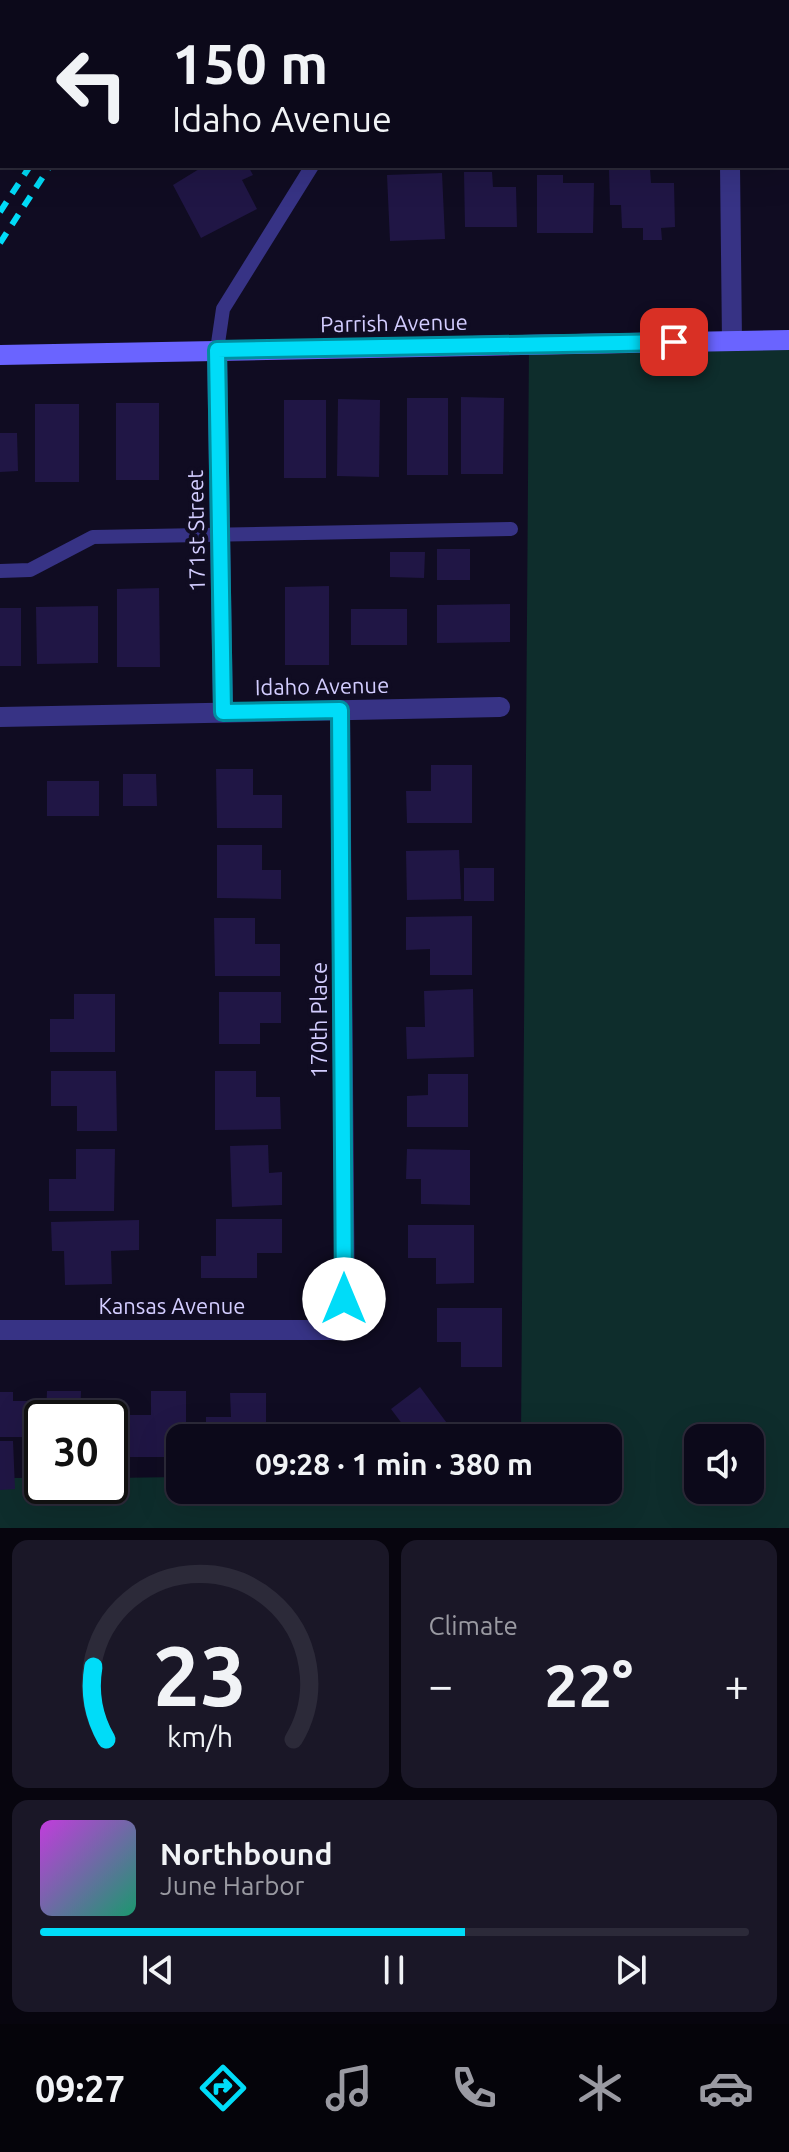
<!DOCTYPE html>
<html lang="en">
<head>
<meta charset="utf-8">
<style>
  body { margin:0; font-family:Ubuntu,sans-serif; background:#1a1727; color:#f1f3f6; height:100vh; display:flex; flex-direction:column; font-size:30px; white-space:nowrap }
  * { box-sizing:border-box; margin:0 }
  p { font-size:26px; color:#9a9aa2 }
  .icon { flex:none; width:44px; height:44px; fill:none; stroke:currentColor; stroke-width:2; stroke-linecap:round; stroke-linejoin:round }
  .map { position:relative; height:1528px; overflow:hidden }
  .panel { display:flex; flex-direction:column; gap:12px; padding:12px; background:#07050e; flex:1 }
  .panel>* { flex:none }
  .top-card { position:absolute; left:0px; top:0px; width:790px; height:168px; box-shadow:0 8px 32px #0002,0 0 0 2px #2c2a39; background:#0c091a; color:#f1f3f6; overflow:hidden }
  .controls { position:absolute; left:684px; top:1424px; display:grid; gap:16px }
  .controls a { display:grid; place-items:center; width:80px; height:80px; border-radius:16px; background:#0c091a; box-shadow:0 8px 32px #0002,0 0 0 2px #2c2a39; font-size:40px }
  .speed { position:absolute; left:24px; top:1400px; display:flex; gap:16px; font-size:40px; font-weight:700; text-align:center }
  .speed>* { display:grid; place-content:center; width:104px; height:104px; border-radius:50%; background:#0c091a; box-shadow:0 8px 32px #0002,0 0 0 2px #2c2a39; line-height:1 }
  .speed .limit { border:4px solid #111; border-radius:12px; background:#fff; color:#111 }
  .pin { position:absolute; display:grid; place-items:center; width:68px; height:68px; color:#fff; margin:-34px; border-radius:16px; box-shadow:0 4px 12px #0006 }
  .me { position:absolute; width:88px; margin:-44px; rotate:0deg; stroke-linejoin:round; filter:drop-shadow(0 0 6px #0008) }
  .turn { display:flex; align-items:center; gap:28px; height:168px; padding:0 40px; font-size:36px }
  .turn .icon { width:104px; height:104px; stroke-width:2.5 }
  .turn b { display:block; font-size:56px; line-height:68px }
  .big { font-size:60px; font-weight:600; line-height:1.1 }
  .panel .widget { flex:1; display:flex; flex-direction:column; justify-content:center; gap:12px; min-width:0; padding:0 28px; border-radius:16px; background:#1a1727 }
  .panel .dial { align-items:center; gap:0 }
  .dial svg { height:208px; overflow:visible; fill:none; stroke:#2c2a39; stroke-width:7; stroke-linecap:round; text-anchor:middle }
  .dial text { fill:#f1f3f6; stroke:none }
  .song { display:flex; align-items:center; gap:24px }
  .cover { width:96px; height:96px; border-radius:12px; background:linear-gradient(135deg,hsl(290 70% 55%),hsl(160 70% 35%)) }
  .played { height:8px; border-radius:4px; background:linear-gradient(90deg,#00dcf8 60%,#2c2a39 60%) }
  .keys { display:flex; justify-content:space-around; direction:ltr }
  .heat { display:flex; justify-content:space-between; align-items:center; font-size:44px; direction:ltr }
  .panel .tiles { flex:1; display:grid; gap:12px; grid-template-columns:1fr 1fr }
  .widget:last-child { grid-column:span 2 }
  .trip { position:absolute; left:166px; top:1424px; width:456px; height:80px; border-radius:16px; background:#0c091a; box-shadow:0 8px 32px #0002,0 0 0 2px #2c2a39; font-weight:600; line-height:80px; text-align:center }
  .dock { display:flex; height:128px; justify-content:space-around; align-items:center; background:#05040a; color:#9a9aa2 }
  .dock .icon { width:56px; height:56px }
  .dock .on { color:#00dcf8 }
  .dock b { font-size:36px; color:#f1f3f6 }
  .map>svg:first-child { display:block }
</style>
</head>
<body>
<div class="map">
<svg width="789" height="1528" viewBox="0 0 789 1528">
  <rect width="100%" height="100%" fill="#100c22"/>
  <path fill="#0e2d2c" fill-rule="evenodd" d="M789,339V1528H0V1478H42V1486H110V1478L180,1477V1490H608V1438H521L529,344ZM698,1438H750V1490H698Z"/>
  <g fill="#201645">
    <polygon points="204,166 248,166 253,175 242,180 257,209 201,238 173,185"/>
    <polygon points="650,169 651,183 674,183 675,227 661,228 662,240 643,240 643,228 622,228 621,205 610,205 609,170"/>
    <polygon points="464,172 492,172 493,187 516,187 517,227 465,227"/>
    <polygon points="442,173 445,239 390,241 387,175"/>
    <polygon points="537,175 563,175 563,183 594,183 593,233 537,233"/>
    <polygon points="461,397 504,398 503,474 461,474"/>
    <rect x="407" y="398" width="41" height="77"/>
    <polygon points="338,399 380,400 379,477 337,476"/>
    <rect x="284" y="400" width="42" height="78"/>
    <rect x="116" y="403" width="43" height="77"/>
    <rect x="35" y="404" width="44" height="78"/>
    <polygon points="0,433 17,433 18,471 0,472"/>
    <rect x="437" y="549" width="33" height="31"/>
    <polygon points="390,552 425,552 424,578 390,577"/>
    <polygon points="329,586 329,665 285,665 285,587"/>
    <polygon points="159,588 160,667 117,667 117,589"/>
    <polygon points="510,604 510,642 437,643 437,605"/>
    <polygon points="98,606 98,663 37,664 36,607"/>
    <rect x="0" y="608" width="21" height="58"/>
    <rect x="351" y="609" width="56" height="36"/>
    <polygon points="431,765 472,765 472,823 407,823 406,791 431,791"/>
    <polygon points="216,769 253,769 253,795 282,795 282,828 217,828"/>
    <polygon points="123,774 156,774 157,806 123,806"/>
    <rect x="47" y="781" width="52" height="35"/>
    <polygon points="217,845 262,845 262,870 281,870 281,899 217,898"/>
    <polygon points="459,850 461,899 407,900 406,851"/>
    <rect x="464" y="868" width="30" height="33"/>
    <polygon points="472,916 472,975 430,975 430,949 406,950 406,917"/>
    <polygon points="214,918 255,918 255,944 280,944 280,976 215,976"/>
    <polygon points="473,989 474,1057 407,1059 406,1027 425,1027 424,991"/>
    <polygon points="219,992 281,992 281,1023 260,1023 260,1044 219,1044"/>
    <polygon points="74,994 115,994 115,1052 50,1052 50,1019 74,1019"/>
    <polygon points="51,1071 116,1071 117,1131 77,1131 77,1106 51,1106"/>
    <polygon points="215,1071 256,1071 256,1097 280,1097 281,1129 215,1130"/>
    <polygon points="428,1074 468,1074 468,1127 407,1127 407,1096 428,1095"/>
    <polygon points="268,1145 269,1173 282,1172 282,1205 232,1207 230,1146"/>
    <polygon points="76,1149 115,1149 114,1211 49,1211 49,1179 76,1179"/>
    <polygon points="407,1149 470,1150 470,1205 421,1204 421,1179 406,1179"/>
    <polygon points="216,1219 282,1219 282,1253 257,1253 257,1278 201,1278 201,1256 216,1256"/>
    <polygon points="139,1220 139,1250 111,1251 112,1284 65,1285 64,1251 52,1251 51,1222"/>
    <polygon points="408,1225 474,1225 474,1283 436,1284 436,1258 408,1258"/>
    <polygon points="437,1308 502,1308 502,1367 461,1367 461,1342 437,1342"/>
    <polygon points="420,1387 458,1438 394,1438 406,1429 391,1409"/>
    <polygon points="47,1391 81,1391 80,1418 46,1418"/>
    <polygon points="151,1391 186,1391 186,1438 180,1438 180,1457 125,1457 126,1415 151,1415"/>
    <polygon points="0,1392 13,1392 13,1401 28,1401 29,1437 0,1437"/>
    <polygon points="230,1393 266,1393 266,1438 206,1438 206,1417 231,1417"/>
    <polygon points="286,1424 370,1424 371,1438 286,1438"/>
    <polygon points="0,1441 13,1441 15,1489 0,1490"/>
  </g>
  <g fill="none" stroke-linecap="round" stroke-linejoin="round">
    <g stroke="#373385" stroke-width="14">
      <polyline points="217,350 223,309 312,166"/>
      <polyline points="0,571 30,570 93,537 511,529"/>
    </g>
    <g stroke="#373385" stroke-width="20">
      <polyline points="728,0 728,2"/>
      <polyline points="465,2 466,0"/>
      <polyline points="730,166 732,341"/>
      <polyline points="217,350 223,712"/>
      <polyline points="0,717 500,707"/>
      <polyline points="0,1330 345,1330 340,710"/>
    </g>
    <polyline stroke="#6a64ff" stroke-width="20" points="0,355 789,340"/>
    <g stroke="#00dcf8" stroke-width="6" stroke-dasharray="12 10" stroke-linecap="butt">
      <polyline points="136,2 137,0"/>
      <polyline points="157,2 158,0"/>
      <polyline points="0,212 30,166"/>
      <polyline points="0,243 50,166"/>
    </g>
  </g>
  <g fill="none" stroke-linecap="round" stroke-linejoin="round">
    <defs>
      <polyline id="route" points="344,1299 340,710 223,712 217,350 674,342"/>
    </defs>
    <use href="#route" stroke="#008fa1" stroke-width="20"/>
    <use href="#route" stroke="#00dcf8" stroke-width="14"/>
  </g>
  <g text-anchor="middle" stroke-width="8" stroke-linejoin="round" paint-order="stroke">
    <g font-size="22" fill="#d3cdff" stroke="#100c22">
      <text transform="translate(394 323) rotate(-1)" y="8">Parrish Avenue</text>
      <text transform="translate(196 531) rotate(-91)" y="8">171st Street</text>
      <text transform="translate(322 686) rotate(-1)" y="8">Idaho Avenue</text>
      <text transform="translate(319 1020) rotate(-90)" y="8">170th Place</text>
      <text x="172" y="1314">Kansas Avenue</text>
    </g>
  </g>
</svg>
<div class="controls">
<a><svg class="icon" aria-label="sound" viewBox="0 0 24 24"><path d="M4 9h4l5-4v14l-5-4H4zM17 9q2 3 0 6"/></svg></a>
</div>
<div class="speed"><div class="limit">30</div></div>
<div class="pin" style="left:674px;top:342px;background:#d93025"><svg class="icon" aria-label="arrive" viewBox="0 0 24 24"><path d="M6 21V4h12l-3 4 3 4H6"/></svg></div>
<svg class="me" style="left:344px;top:1299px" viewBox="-20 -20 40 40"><circle r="19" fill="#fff"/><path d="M0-13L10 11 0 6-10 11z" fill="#00dcf8"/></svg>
<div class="trip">09:28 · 1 min · 380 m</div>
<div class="top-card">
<div class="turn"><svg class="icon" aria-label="left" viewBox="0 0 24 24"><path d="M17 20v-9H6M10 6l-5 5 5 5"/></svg><div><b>150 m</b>Idaho Avenue</div></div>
</div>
</div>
<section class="panel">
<div class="tiles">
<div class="widget dial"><svg viewBox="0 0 100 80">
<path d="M14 69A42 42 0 1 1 86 69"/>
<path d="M14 69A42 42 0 0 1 9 41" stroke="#00dcf8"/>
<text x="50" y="56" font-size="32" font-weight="700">23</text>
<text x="50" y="72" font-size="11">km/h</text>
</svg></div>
<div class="widget"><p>Climate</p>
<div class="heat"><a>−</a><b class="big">22°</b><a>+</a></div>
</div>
<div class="widget">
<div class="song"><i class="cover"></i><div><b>Northbound</b><p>June Harbor</p></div></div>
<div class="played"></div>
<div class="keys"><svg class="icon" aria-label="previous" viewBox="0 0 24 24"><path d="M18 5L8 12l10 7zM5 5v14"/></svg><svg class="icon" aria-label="pause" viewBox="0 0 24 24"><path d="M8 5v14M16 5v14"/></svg><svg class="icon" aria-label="next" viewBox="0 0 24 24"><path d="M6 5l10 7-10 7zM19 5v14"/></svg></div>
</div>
</div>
</section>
<nav class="dock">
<b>09:27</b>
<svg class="icon on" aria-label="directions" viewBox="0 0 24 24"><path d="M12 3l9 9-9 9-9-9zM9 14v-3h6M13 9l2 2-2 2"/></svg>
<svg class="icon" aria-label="music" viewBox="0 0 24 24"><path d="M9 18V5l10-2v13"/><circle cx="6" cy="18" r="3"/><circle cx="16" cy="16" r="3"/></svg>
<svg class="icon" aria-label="phone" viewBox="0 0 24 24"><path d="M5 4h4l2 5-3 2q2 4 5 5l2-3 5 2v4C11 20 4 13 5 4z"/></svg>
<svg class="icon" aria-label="climate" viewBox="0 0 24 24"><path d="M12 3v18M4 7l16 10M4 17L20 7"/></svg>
<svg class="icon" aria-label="car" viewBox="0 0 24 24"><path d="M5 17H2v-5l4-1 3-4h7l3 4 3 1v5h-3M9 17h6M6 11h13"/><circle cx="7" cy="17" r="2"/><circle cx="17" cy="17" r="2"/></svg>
</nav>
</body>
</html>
